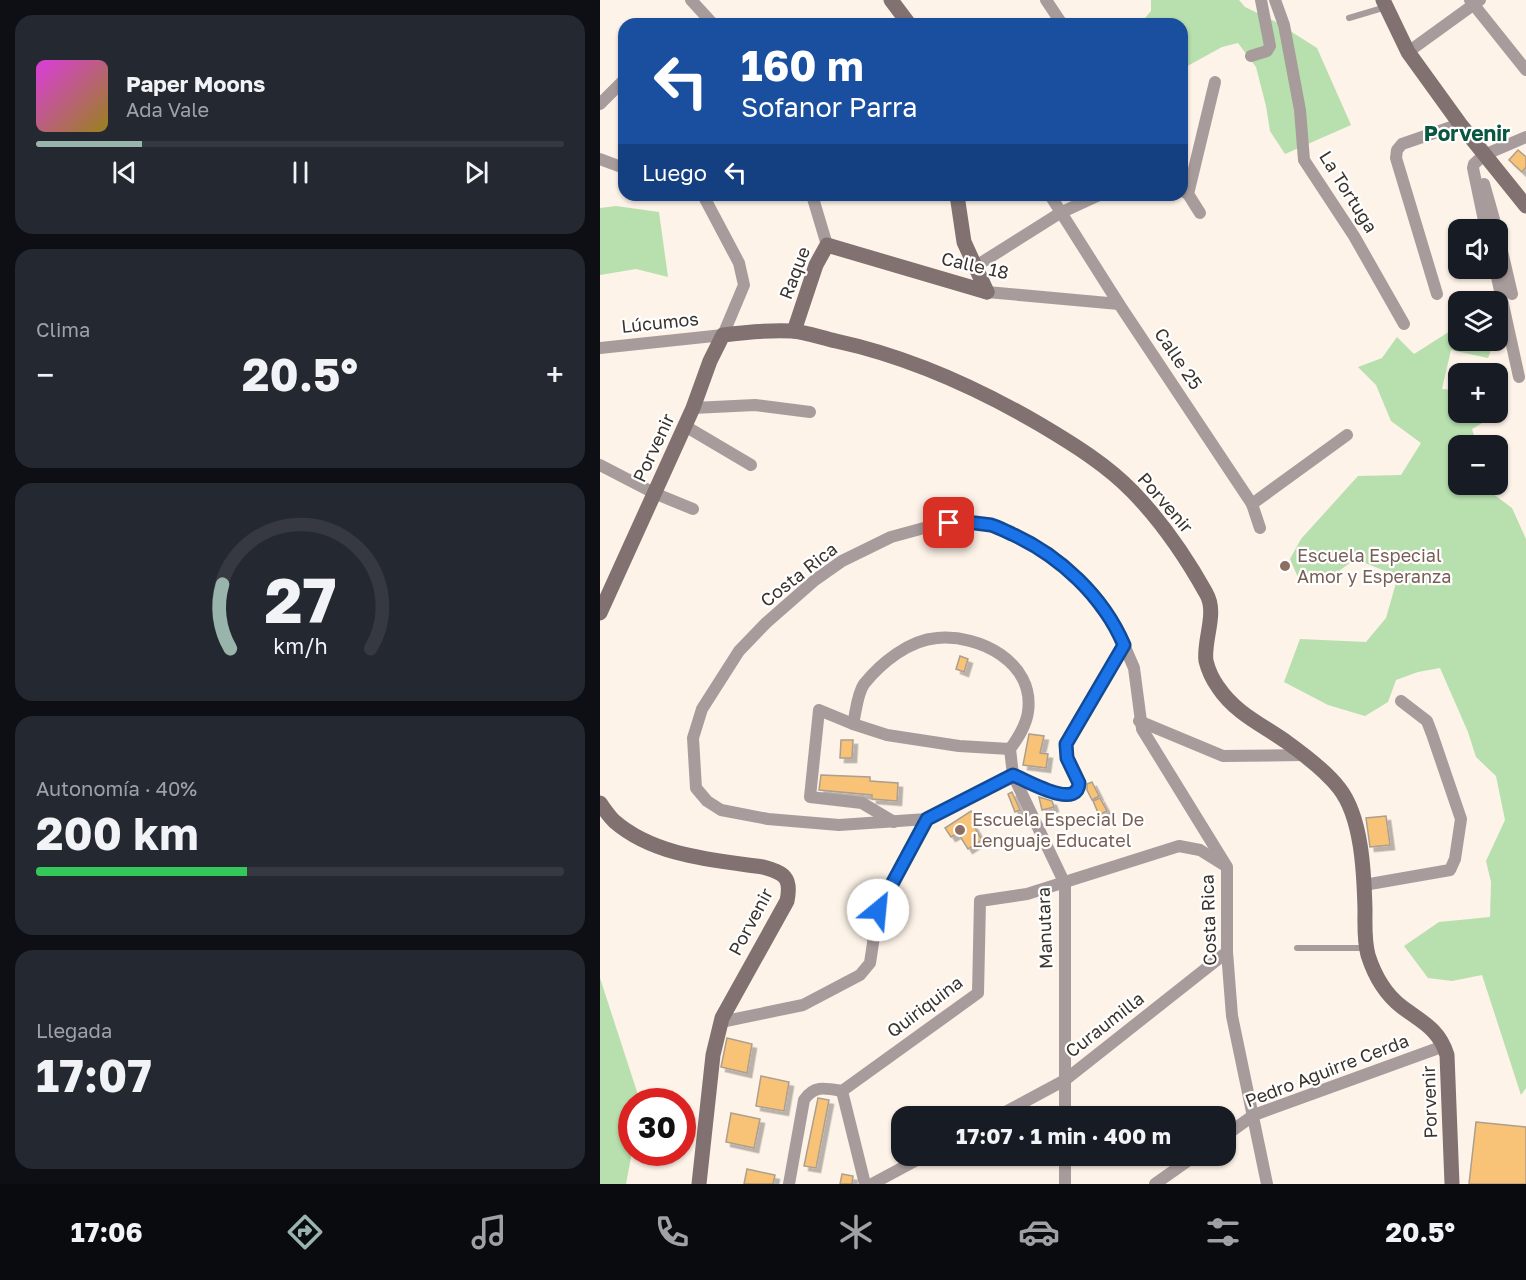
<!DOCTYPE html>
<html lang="es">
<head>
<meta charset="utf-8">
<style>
  body { margin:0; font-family:"Golos Text",sans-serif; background:#242831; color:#f1f3f6; height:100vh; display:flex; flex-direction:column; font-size:22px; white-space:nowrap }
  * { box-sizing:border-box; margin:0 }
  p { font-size:20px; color:#9ea1a6 }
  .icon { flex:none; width:33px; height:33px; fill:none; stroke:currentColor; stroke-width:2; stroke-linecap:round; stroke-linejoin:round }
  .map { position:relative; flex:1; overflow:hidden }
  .drawer { display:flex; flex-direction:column; gap:15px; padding:15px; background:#0d0f14; width:600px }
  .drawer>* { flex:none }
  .banner { position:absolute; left:18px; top:18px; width:570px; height:183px; border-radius:18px; box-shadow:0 2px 4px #0004; background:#1a4fa0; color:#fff; overflow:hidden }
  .tools { position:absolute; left:848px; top:219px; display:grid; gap:12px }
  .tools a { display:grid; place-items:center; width:60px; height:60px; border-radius:12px; background:#171b24; box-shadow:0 2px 4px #0004; font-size:30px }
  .speed { position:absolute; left:18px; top:1088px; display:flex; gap:12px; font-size:30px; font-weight:700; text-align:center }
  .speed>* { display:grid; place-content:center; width:78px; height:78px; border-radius:50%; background:#171b24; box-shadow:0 2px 4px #0004; line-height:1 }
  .speed .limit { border:9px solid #d22; background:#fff; color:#111 }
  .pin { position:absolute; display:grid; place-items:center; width:51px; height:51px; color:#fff; margin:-26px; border-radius:12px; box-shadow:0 3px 9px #0006 }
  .me { position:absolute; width:66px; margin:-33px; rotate:28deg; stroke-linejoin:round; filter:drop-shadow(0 0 4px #0008) }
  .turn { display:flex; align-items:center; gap:21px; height:126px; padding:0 24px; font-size:27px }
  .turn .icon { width:78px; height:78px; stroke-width:2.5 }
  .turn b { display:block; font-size:42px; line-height:51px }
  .then { display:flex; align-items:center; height:57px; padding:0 24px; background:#0003; gap:12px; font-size:22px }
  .big { font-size:45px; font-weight:700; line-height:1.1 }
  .drawer .widget { flex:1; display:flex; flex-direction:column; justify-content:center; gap:9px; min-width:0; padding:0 21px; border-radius:18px; background:#242831 }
  .drawer .dial { align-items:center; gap:0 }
  .dial svg { height:156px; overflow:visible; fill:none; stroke:#363941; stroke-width:7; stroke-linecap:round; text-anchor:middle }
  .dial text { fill:#f1f3f6; stroke:none }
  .song { display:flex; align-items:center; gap:18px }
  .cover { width:72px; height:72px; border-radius:9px; background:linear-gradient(135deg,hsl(300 70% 55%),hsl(50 70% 35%)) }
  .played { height:6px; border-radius:3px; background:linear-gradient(90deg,#98b4ab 20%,#363941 20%) }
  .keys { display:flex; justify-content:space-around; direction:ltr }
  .heat { display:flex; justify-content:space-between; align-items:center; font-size:33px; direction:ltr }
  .charge { height:9px; border-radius:4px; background:linear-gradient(90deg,#34c759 40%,#363941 0) }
  .trip { position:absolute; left:291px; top:1106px; width:345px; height:60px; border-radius:18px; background:#171b24; box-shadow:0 2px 4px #0004; font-weight:700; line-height:60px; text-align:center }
  .tabs { display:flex; height:96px; justify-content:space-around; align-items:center; background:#090b0e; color:#9ea1a6 }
  .tabs .icon { width:42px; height:42px }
  .tabs .current { color:#98b4ab }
  .tabs b { font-size:27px; color:#f1f3f6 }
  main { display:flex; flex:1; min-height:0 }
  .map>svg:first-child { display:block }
</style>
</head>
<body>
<main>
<section class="drawer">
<div class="widget">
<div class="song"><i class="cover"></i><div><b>Paper Moons</b><p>Ada Vale</p></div></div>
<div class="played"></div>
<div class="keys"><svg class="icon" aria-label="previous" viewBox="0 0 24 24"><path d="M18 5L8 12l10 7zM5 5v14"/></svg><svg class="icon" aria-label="pause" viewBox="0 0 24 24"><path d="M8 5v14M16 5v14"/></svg><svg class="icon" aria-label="next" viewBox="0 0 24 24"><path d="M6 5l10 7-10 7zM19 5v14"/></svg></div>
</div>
<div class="widget"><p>Clima</p>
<div class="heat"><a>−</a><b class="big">20.5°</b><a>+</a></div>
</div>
<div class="widget dial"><svg viewBox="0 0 100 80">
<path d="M14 69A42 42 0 1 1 86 69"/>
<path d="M14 69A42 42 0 0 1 10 36" stroke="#98b4ab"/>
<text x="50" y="56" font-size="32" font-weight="700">27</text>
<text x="50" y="72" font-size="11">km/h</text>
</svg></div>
<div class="widget"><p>Autonomía · 40%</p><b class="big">200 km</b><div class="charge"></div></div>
<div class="widget"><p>Llegada</p><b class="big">17:07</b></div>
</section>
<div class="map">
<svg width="926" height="1184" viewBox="0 0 926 1184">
  <defs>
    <filter id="shadow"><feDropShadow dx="4.5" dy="4.5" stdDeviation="0" flood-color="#0004"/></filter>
  </defs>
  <rect width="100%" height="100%" fill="#fdf3e8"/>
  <g fill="#b8dfae">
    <polygon points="551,0 639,0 645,7 676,22 717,48 751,125 685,154 670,131 666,106 656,67 638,43 622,47 582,69 582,24 540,24 551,11"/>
    <polygon points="16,206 59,212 68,277 36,269 0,275 0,208"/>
    <polygon points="855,328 858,329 858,340 895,341 888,358 851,350 842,389 858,390 858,412 886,413 889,419 872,429 877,445 858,446 858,484 881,485 912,508 926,539 926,1088 921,1095 882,975 852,981 828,978 804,946 839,922 890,917 891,882 886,861 905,820 896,776 876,757 868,732 840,668 818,672 796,680 788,702 765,716 728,705 684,682 700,639 766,642 786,618 798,576 755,559 727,580 700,582 690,559 701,539 758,476 801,475 821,443 791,421 776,385 758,367 782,358 797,337 814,354"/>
    <polygon points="0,978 40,1101 32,1101 32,1152 26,1184 0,1184"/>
  </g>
  <g fill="#f9c377" stroke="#ac9f8d" stroke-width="1.5" filter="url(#shadow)">
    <polygon points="918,150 926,157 926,167 922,172 909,160"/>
    <polygon points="360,656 368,659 364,672 356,669"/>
    <polygon points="429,734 444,736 440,753 448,754 446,768 423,765"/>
    <polygon points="241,740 253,740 252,758 240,758"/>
    <polygon points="221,775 270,777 270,781 298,783 297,801 272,799 272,795 219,790"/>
    <polygon points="492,782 499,796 492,800 487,790 487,784"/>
    <polygon points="412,792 420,810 415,812 408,794"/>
    <polygon points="439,797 452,801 454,807 442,810"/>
    <polygon points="500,798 507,811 499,815 493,801"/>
    <polygon points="371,811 377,820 372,823 382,840 368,849 358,833 351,837 345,828"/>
    <polygon points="786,816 790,845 770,847 766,818"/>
    <polygon points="127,1038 152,1044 147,1073 121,1067"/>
    <polygon points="161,1076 189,1082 184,1111 156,1106"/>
    <polygon points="218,1098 229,1100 216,1168 204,1166"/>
    <polygon points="131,1113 160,1119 154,1148 126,1142"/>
    <polygon points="876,1122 926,1127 926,1184 869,1184"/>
    <polygon points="147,1169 175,1175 173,1184 144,1184"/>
    <polygon points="242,1174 253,1176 252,1184 240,1184"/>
  </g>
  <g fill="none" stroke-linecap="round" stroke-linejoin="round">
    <g stroke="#a79c9b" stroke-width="6">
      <polyline points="749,18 786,7"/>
      <polyline points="697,948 766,948"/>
    </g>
    <g stroke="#a79c9b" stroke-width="12">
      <polyline points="91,0 113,24"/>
      <polyline points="446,0 462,24"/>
      <polyline points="675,0 684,25 700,110 704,160 754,236 804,324"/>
      <polyline points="870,0 926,70"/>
      <polyline points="808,52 880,0"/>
      <polyline points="651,56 667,51 670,46 661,0"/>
      <polyline points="0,104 24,80"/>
      <polyline points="0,159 24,168"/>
      <polyline points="884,184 897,230"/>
      <polyline points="583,191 588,194 600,213"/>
      <polyline points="588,194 615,82"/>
      <polyline points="212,195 227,245"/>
      <polyline points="450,195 519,304 652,504 660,528"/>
      <polyline points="886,230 873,168 874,164 884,155 926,137"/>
      <polyline points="897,230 912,294"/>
      <polyline points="376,266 460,213 499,195"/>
      <polyline points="895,268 919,377"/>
      <polyline points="387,292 519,304"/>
      <polyline points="837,294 796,158 797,150 802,144 860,124"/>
      <polyline points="0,348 123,335 144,285 139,263 103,195"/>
      <polyline points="93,408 155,405 210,412"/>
      <polyline points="85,426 151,465"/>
      <polyline points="0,465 54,493 93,509"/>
      <polyline points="652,504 747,435"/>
      <polyline points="539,721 623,756 703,755"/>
      <path d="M253,724C256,712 257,694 264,684C281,663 309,640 337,638C379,634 435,662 428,712C426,726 418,738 410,749L413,775L465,884V1116"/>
      <path d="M413,775C430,782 464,805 479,788V783L467,758L466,744L524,645"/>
      <polyline points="327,819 239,825 168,819 121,810 107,801 96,788 93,738 102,709 139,651 166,623 215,580 242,561 291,537 324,528 349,523 367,522 393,526 450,554 480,580 518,631 534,668 542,729 627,867 627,952 632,1016 667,1184"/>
      <polyline points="294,822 262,803 210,797 219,710 253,724 287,735 359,746 410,749"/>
      <polyline points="764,885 850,870 855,859 861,819 832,734 827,721 801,701"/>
      <polyline points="121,1022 203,1005 260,975 270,963 278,910 327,819 413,775"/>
      <polyline points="242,1091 265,1184"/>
      <polyline points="398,1116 465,1080 627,952"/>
      <polyline points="626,1135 654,1115 844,1046"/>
      <path d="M189,1184L204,1100C214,1085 225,1088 242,1091L378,993L380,901L427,894L579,846L600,850L624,865"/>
      <polyline points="272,1184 326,1155"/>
      <polyline points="465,1184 465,1155"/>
      <polyline points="555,1184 596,1155"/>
    </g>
    <g stroke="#817171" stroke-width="15">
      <polyline points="291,0 309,24"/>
      <polyline points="783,0 808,52 860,124 926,206"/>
      <polyline points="357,195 364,242 387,292"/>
      <polyline points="194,331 216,265 227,245 387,292"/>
      <path d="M0,613L93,408L110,361L123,335C146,332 169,330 192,331C206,332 222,338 236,341C310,357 376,387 441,425C473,444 507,465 533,492C562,522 586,557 606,593C618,613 603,640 606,661C608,669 613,680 618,687C636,714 663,725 688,743C706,756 726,771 739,788C762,817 764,873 765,909C765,924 764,940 768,955C774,974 785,994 802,1007C822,1022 839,1029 847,1055L852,1184"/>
      <path d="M0,803C4,809 9,816 14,821C54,856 113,860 163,867C184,873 192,877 187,901L122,1018L113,1055L99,1184"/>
    </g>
  </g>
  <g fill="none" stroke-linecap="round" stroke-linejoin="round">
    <defs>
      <path id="route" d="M278,910L327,819L413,775C426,780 478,811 479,783L467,758L466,744L524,645C503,596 460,556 412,534C405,531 398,527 391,525C377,523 363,522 349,523"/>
    </defs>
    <use href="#route" stroke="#114b97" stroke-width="15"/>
    <use href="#route" stroke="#1a73e8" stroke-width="10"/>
  </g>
  <g fill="#8d6e63" stroke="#fff" stroke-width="2">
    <circle cx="685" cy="566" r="6"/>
    <circle cx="360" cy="830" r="6"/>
  </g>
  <g text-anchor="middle" stroke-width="4.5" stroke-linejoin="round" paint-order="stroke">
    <g font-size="18" fill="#3a332d" stroke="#fff">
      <text transform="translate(748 192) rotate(58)" y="6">La Tortuga</text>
      <text transform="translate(375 266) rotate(13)" y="6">Calle 18</text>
      <text transform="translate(195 273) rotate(-69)" y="6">Raque</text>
      <text transform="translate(60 323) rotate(-6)" y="6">Lúcumos</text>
      <text transform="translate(578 359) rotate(56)" y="6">Calle 25</text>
      <text transform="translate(54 448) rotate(-65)" y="6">Porvenir</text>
      <text transform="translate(565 503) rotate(49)" y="6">Porvenir</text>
      <text transform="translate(199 575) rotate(-38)" y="6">Costa Rica</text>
      <text transform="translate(609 920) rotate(-92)" y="6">Costa Rica</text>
      <text transform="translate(151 922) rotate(-62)" y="6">Porvenir</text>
      <text transform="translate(445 928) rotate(-92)" y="6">Manutara</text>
      <text transform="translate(325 1007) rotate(-37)" y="6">Quiriquina</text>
      <text transform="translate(505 1025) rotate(-38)" y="6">Curaumilla</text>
      <text transform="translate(727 1071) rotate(-21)" y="6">Pedro Aguirre Cerda</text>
      <text transform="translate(830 1102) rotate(-92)" y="6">Porvenir</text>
    </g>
    <g font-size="18" fill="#785e54" stroke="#fff" text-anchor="start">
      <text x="697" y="562">Escuela Especial<tspan x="697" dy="21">Amor y Esperanza</tspan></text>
      <text x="372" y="826">Escuela Especial De<tspan x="372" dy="21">Lenguaje Educatel</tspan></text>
    </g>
    <g font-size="21" font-weight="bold" fill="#0a5740" stroke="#fff">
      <text x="867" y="141">Porvenir</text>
    </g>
  </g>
</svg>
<div class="tools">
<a><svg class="icon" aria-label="sound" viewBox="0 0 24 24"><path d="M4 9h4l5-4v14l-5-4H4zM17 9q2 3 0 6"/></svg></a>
<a><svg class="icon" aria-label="layers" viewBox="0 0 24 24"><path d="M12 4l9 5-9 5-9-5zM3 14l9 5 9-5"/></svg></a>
<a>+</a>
<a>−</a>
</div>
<div class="speed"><div class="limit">30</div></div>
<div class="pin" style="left:349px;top:523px;background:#d93025"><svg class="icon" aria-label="arrive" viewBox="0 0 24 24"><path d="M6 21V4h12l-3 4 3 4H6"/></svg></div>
<svg class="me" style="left:278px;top:910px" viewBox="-20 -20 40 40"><circle r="19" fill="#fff"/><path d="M0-13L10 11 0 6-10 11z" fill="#1a73e8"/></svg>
<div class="trip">17:07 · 1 min · 400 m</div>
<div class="banner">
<div class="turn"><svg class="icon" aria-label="left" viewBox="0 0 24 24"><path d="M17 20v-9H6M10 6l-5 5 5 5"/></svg><div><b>160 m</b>Sofanor Parra</div></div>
<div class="then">Luego<svg class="icon" aria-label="left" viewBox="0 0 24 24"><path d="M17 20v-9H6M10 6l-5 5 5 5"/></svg></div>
</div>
</div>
</main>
<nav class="tabs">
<b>17:06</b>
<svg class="icon current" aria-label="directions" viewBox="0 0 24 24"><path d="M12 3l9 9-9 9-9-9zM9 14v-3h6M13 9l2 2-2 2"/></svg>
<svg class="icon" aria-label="music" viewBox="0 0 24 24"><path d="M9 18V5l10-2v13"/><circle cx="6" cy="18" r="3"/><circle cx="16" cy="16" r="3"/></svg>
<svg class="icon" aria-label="phone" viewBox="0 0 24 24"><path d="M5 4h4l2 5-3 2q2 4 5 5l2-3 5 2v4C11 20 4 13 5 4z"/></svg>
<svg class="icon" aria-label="climate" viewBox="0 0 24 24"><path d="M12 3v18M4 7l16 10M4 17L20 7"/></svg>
<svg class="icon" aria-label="car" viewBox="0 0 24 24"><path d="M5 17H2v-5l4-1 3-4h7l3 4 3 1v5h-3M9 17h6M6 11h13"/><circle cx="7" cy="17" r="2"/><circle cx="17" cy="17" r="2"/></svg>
<svg class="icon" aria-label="filters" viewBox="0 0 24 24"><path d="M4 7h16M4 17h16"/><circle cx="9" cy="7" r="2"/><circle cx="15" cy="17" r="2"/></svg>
<b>20.5°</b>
</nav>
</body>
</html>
